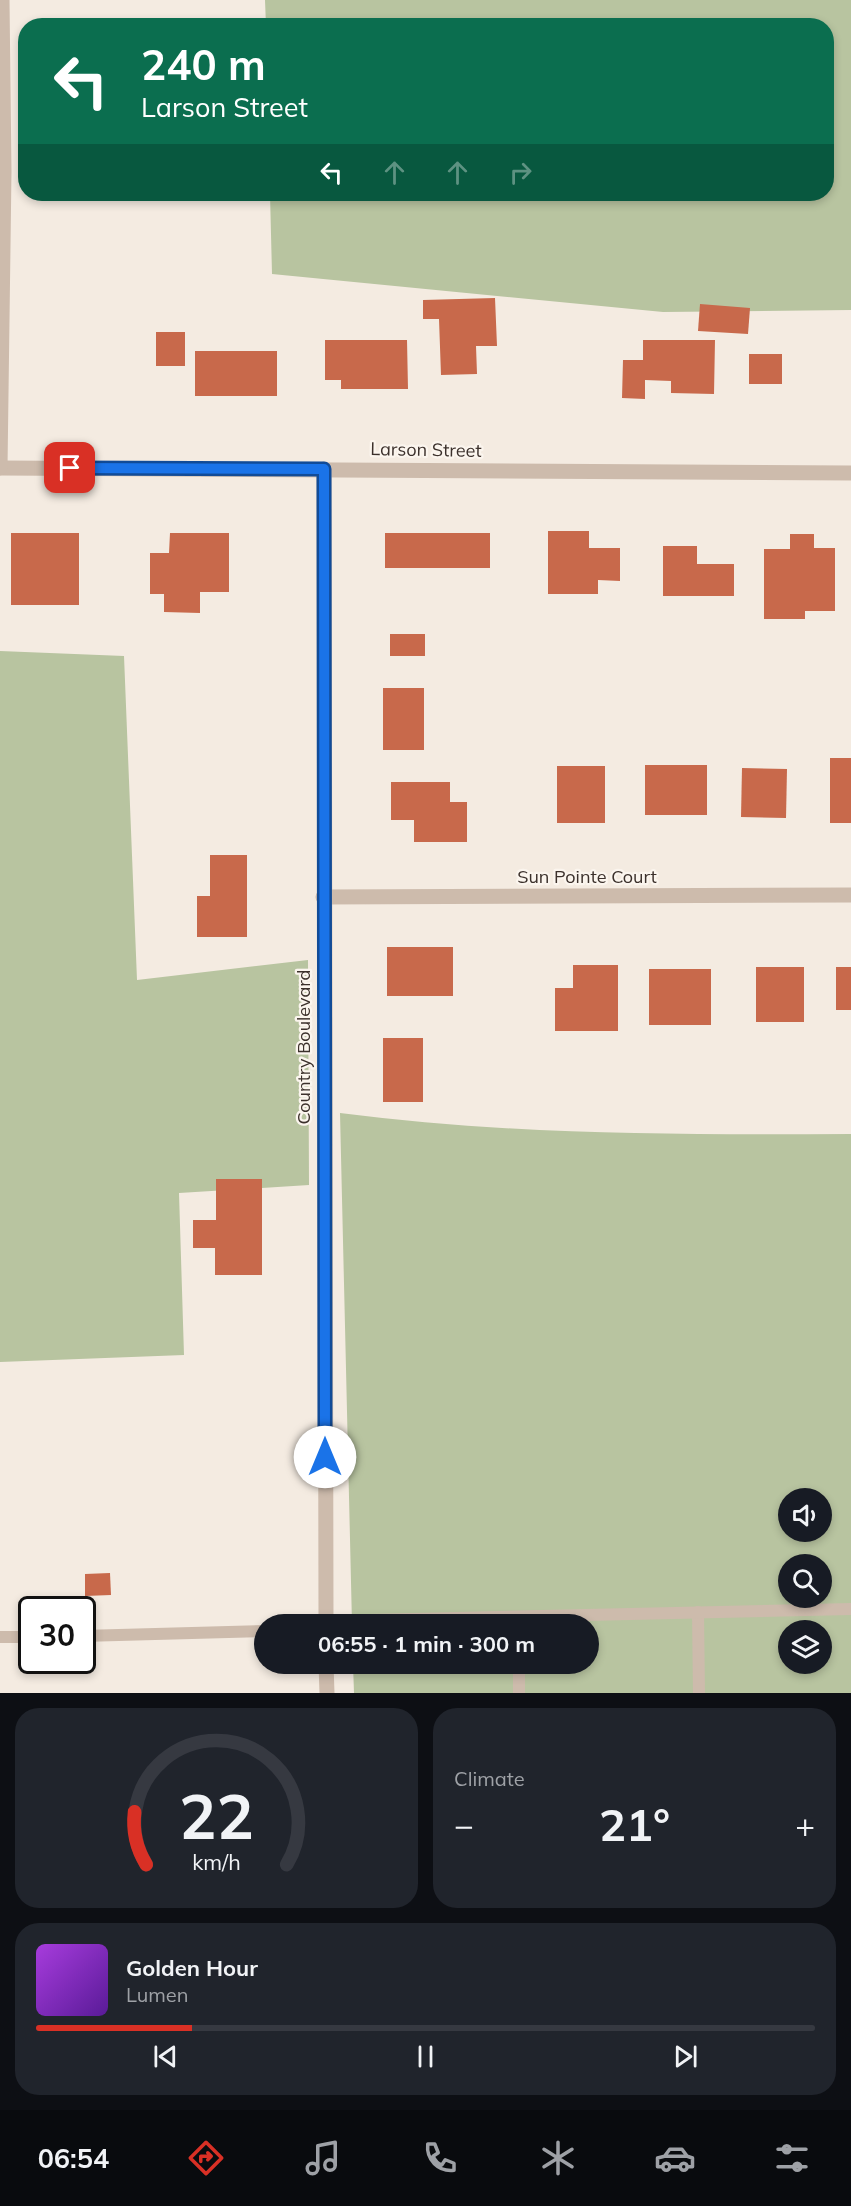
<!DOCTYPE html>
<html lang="en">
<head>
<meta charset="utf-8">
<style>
  body { margin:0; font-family:Mulish,sans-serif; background:#20242c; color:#f1f3f6; height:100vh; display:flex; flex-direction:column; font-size:22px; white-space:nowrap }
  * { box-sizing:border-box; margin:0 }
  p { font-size:20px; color:#9ea1a6 }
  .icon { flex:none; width:33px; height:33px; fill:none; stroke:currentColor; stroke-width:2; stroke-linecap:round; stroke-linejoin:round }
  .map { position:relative; height:1693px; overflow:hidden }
  .panel { display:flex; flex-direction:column; gap:15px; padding:15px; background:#0d0f14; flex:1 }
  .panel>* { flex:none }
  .guide { position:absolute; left:18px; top:18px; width:816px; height:183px; border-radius:24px; box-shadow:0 3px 9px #0003; background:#0b6e4f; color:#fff; overflow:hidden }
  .tools { position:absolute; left:778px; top:1488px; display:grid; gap:12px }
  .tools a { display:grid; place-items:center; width:54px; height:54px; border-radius:50%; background:#171b24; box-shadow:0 3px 9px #0003; font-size:30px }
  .speed { position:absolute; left:18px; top:1596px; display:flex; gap:12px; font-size:30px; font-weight:700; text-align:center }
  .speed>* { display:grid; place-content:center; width:78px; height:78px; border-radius:50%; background:#171b24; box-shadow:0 3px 9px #0003; line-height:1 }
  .speed .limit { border:3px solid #111; border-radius:9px; background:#fff; color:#111 }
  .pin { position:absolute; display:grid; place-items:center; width:51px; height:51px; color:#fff; margin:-26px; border-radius:12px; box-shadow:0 3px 9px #0006 }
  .me { position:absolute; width:66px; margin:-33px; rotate:0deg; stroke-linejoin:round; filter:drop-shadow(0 0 4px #0008) }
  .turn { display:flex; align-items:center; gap:21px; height:126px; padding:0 24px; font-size:27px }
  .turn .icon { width:78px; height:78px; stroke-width:2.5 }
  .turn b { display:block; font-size:42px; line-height:51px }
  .lanes { display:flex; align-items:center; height:57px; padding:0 24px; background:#0003; justify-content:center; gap:30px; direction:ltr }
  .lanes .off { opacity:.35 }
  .big { font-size:45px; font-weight:700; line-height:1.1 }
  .panel .widget { flex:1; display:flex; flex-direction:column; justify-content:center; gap:9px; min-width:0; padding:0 21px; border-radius:24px; background:#20242c }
  .panel .dial { align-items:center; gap:0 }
  .dial svg { height:156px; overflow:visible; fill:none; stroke:#363941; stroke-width:7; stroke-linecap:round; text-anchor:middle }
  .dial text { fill:#f1f3f6; stroke:none }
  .song { display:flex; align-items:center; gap:18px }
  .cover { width:72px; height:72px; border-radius:9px; background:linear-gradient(135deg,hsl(280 70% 55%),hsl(270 70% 35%)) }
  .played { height:6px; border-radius:3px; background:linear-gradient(90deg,#d93025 20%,#363941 20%) }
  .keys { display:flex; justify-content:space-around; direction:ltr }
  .heat { display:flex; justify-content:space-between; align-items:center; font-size:33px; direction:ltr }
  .panel .tiles { flex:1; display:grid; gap:15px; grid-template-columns:1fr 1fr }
  .widget:last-child { grid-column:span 2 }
  .trip { position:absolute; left:254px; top:1614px; width:345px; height:60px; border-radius:30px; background:#171b24; box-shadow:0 3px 9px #0003; font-weight:700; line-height:60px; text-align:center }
  .menu { display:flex; height:96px; justify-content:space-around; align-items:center; background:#090b0e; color:#9ea1a6 }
  .menu .icon { width:42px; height:42px }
  .menu .active { color:#d93025 }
  .menu b { font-size:27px; color:#f1f3f6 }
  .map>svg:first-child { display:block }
</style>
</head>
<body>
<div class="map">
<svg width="851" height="1693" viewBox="0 0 851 1693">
  <rect width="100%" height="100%" fill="#f4ebe1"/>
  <g fill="#b8c4a0" fill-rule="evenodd">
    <polygon points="265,0 851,0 851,310 663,312 272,274 270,194 826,194 826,26 266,26"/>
    <polygon points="0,651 124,656 137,980 308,960 309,1185 179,1193 184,1355 0,1362"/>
    <path d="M340,1113C509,1135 681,1135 851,1134V1693H354L353,1664H588V1624H352ZM789,1498H822V1532H789ZM789,1564H822V1598H789ZM789,1630H822V1664H789Z"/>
  </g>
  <g fill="#c8694b">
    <polygon points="495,298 497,346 476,346 477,374 441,375 439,319 423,319 423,300"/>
    <polygon points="700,304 750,308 748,334 698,331"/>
    <rect x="156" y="332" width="29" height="34"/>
    <polygon points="325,340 407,340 408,389 341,389 341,380 325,380"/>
    <polygon points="643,340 715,340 714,394 671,393 671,381 645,380 645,399 622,398 623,360 643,360"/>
    <rect x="195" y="351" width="82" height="45"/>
    <rect x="749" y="354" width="33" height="30"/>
    <polygon points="548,531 589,531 589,548 620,548 620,581 598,580 598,594 548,594"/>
    <rect x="11" y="533" width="68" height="72"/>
    <polygon points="170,533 229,533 229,592 200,592 200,613 164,612 164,594 150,594 150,553 169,553"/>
    <rect x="385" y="533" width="105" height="35"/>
    <polygon points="790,534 814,534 814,548 835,548 835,611 805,611 805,619 764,619 764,549 790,549"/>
    <polygon points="663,546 697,546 697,564 734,564 734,596 663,596"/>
    <rect x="390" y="634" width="35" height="22"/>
    <rect x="383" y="688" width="41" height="62"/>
    <rect x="830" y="758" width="21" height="65"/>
    <rect x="645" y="765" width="62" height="50"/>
    <rect x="557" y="766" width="48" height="57"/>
    <polygon points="742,768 787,769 786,818 741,817"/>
    <polygon points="391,782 450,782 450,802 467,802 467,842 414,842 414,820 391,820"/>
    <polygon points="210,855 247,855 247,937 197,937 197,896 210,896"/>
    <rect x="387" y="947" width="66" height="49"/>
    <polygon points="573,965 618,965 618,1031 555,1031 555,988 573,988"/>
    <rect x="756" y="967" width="48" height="55"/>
    <rect x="836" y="967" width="15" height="43"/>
    <rect x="649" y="969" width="62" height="56"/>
    <rect x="383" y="1038" width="40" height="64"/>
    <polygon points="216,1179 262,1179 262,1275 215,1275 215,1248 193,1248 193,1220 216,1220"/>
    <polygon points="110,1573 111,1595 85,1596 85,1574"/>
  </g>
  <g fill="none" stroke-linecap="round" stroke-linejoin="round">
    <g stroke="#cdbbac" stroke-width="12">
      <polyline points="698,1612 699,1693"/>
      <polyline points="306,1624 326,1621 851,1609"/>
      <polyline points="82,1636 264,1631"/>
      <polyline points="0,1637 32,1637"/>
      <polyline points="519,1693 519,1664"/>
    </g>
    <g stroke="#cdbbac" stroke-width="15">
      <polyline points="0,468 851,473"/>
      <polyline points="0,468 4,171 2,0"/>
      <polyline points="324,469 326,1624"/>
      <polyline points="323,897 851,895"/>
      <polyline points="326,1664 327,1693"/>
    </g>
  </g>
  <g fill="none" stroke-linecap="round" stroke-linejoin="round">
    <defs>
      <polyline id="route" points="70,468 324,469 325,1457"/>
    </defs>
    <use href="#route" stroke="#114b97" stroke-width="15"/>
    <use href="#route" stroke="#1a73e8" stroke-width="10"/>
  </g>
  <g text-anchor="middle" stroke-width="4.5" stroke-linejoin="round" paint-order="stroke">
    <g font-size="18" fill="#3b302b" stroke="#fbf5ee">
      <text transform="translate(426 450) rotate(1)" y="6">Larson Street</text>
      <text x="587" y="883">Sun Pointe Court</text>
      <text transform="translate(304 1047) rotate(-90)" y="6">Country Boulevard</text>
    </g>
  </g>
</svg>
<div class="tools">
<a><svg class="icon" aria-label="sound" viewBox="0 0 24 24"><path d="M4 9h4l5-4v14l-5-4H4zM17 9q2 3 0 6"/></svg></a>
<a><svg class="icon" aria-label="search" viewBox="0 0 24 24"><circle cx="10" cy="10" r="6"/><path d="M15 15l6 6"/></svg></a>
<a><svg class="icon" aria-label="layers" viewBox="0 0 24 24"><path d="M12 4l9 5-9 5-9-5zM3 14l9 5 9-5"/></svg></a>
</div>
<div class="speed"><div class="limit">30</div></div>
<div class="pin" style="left:70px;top:468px;background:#d93025"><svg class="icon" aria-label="arrive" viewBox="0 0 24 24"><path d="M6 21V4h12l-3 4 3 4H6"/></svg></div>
<svg class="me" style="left:325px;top:1457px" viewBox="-20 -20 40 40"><circle r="19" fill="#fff"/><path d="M0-13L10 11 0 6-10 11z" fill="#1a73e8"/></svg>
<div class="trip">06:55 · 1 min · 300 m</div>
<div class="guide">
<div class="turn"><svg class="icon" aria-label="left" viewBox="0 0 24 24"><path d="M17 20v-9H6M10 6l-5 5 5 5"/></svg><div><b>240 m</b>Larson Street</div></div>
<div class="lanes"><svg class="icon" aria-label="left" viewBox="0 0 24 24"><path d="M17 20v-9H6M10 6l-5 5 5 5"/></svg><svg class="icon off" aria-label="ahead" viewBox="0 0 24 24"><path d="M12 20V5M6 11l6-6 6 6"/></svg><svg class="icon off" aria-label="ahead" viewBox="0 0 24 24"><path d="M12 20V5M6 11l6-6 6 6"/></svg><svg class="icon off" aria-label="right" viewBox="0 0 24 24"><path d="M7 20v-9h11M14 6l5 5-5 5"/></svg></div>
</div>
</div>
<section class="panel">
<div class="tiles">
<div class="widget dial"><svg viewBox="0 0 100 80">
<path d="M14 69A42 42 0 1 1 86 69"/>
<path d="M14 69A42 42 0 0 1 8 42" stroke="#d93025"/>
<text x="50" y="56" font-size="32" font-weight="700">22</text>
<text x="50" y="72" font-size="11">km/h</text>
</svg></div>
<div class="widget"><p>Climate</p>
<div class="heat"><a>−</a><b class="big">21°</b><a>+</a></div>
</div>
<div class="widget">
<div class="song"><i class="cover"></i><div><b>Golden Hour</b><p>Lumen</p></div></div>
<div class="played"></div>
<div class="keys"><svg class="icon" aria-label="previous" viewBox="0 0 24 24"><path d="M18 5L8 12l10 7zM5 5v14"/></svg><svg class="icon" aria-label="pause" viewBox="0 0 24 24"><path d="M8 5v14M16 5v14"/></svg><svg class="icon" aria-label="next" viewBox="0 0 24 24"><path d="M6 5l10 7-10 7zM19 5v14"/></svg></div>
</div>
</div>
</section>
<nav class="menu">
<b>06:54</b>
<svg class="icon active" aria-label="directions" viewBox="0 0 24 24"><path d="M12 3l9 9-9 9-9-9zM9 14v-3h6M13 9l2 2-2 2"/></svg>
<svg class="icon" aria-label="music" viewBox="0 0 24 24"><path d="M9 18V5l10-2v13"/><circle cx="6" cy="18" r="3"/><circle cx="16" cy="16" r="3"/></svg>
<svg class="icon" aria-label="phone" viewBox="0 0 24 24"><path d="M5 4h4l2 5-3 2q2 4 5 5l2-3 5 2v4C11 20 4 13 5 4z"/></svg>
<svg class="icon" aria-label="climate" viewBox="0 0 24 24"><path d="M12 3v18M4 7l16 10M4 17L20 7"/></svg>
<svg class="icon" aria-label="car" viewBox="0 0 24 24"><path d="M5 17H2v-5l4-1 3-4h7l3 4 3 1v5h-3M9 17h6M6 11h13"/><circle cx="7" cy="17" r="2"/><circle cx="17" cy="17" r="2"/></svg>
<svg class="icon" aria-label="filters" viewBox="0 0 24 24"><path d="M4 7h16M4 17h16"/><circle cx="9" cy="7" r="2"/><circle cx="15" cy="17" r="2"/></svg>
</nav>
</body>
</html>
